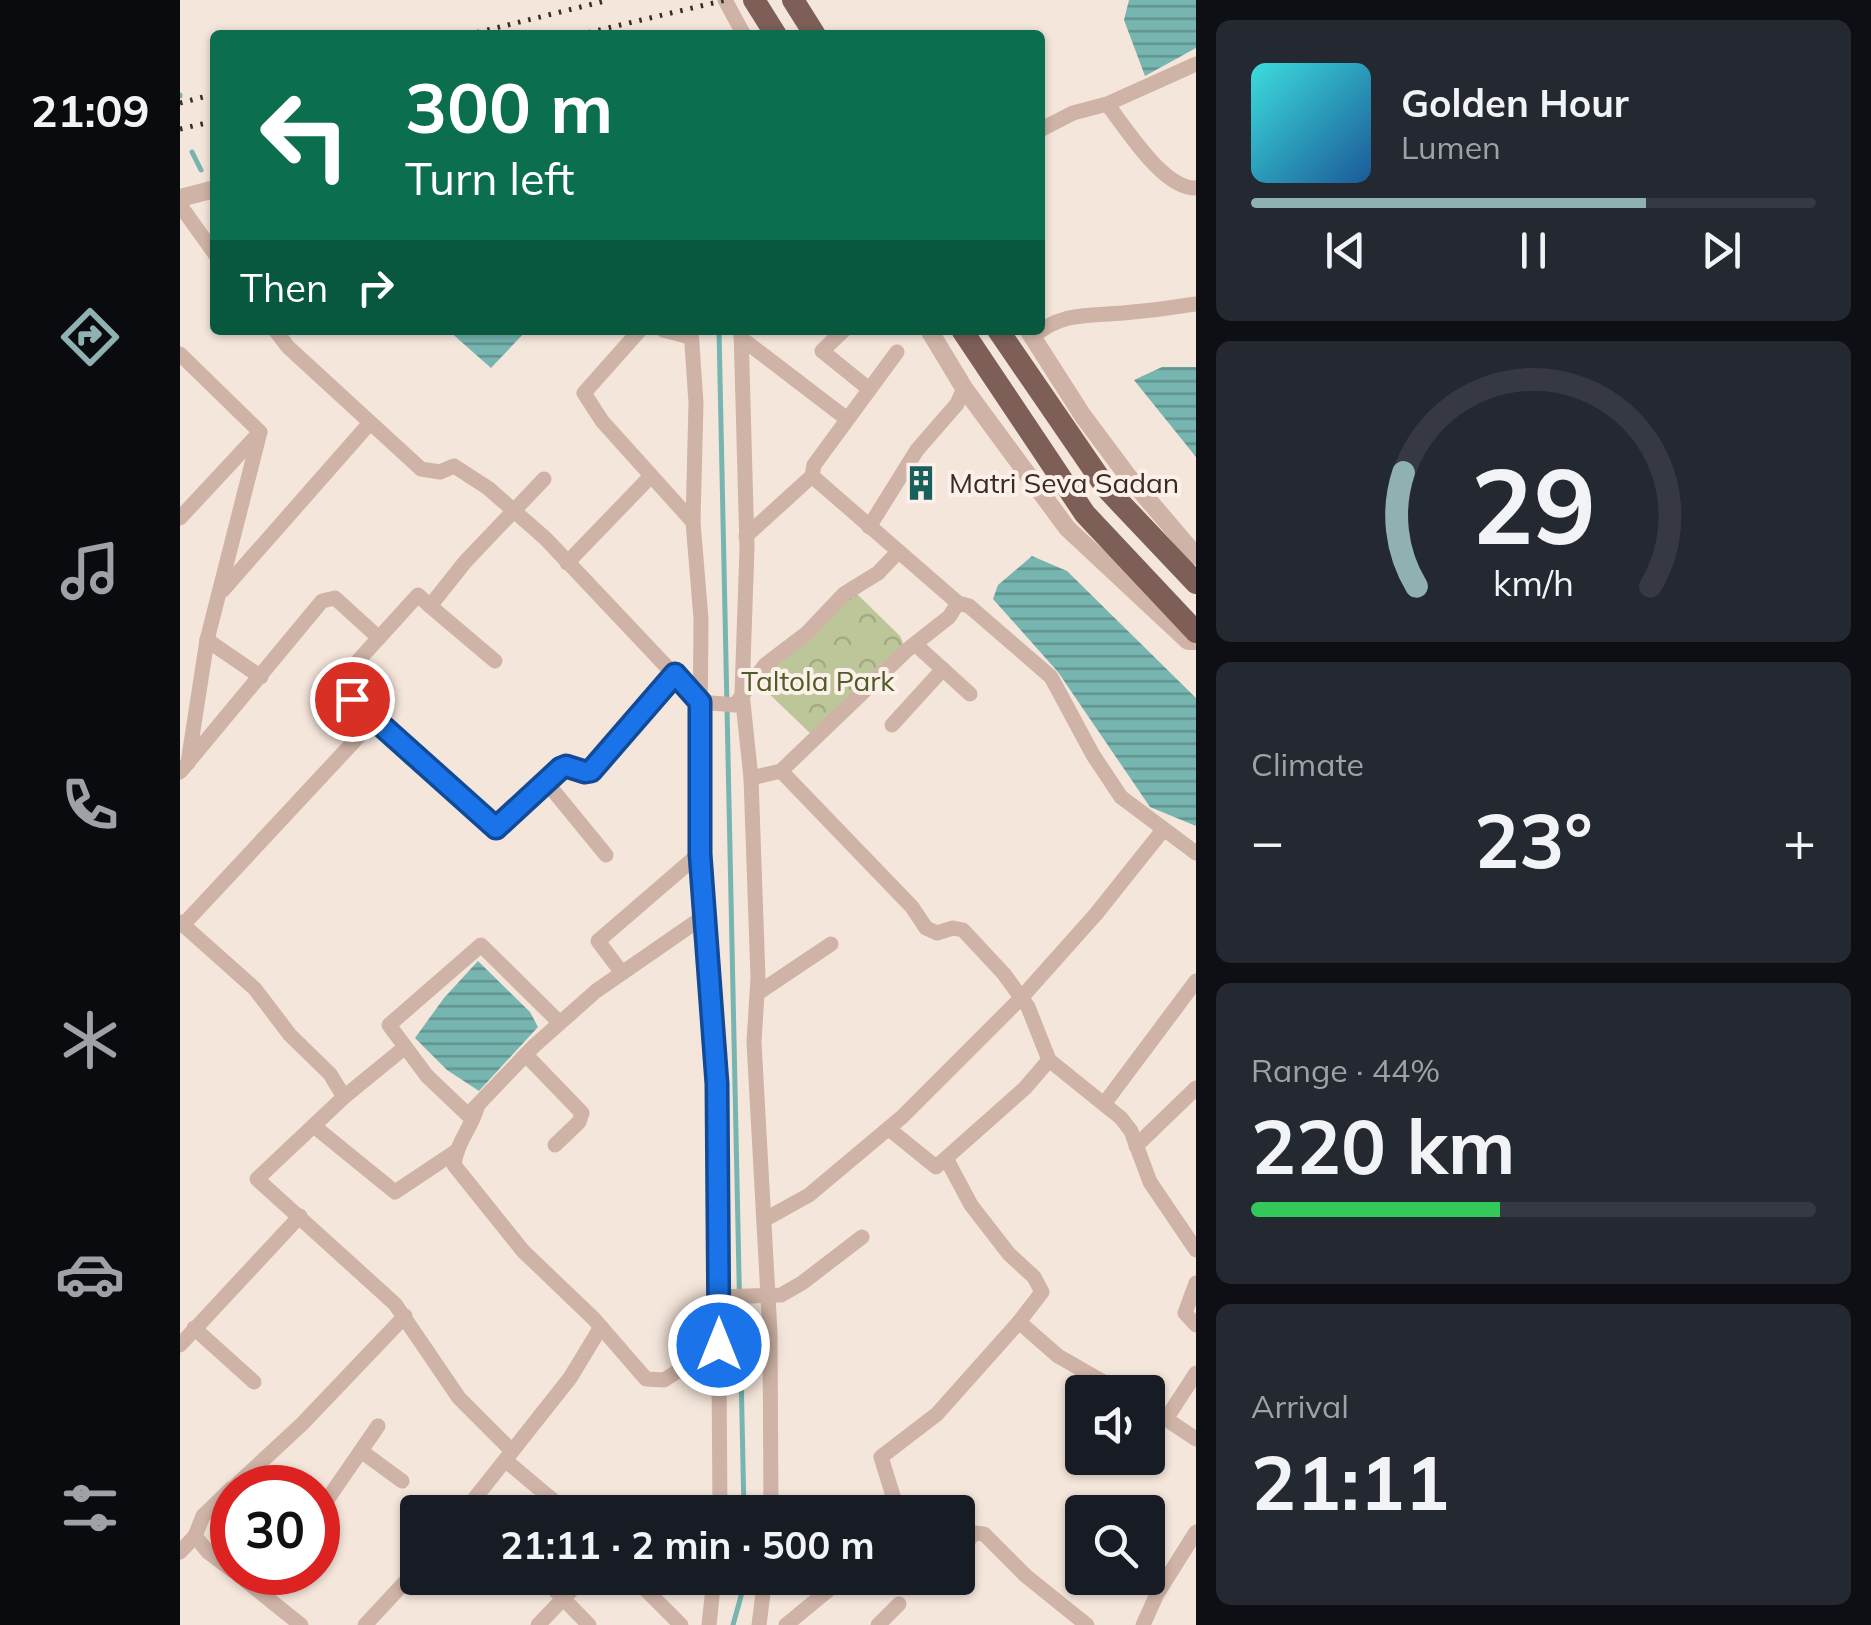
<!DOCTYPE html>
<html lang="en">
<head>
<meta charset="utf-8">
<style>
  body { margin:0; font-family:Mulish,sans-serif; background:#242831; color:#f1f3f6; height:100vh; display:flex; flex-direction:column; font-size:38px; white-space:nowrap }
  * { box-sizing:border-box; margin:0 }
  p { font-size:32px; color:#9ea1a6 }
  .icon { flex:none; width:55px; height:55px; fill:none; stroke:currentColor; stroke-width:2; stroke-linecap:round; stroke-linejoin:round }
  .map { position:relative; flex:1; overflow:hidden }
  .sheet { display:flex; flex-direction:column; gap:20px; padding:20px; background:#0d0f14; width:675px }
  .sheet>* { flex:none }
  .banner { position:absolute; left:30px; top:30px; width:835px; height:305px; border-radius:10px; box-shadow:0 2px 8px #0004; background:#0b6e4f; color:#fff; overflow:hidden }
  .controls { position:absolute; left:885px; top:1375px; display:grid; gap:20px }
  .controls a { display:grid; place-items:center; width:100px; height:100px; border-radius:10px; background:#171b24; box-shadow:0 2px 8px #0004; font-size:50px }
  .speed { position:absolute; left:30px; top:1465px; display:flex; gap:20px; font-size:50px; font-weight:700; text-align:center }
  .speed>* { display:grid; place-content:center; width:130px; height:130px; border-radius:50%; background:#171b24; box-shadow:0 2px 8px #0004; line-height:1 }
  .speed .limit { border:15px solid #d22; background:#fff; color:#111 }
  .pin { position:absolute; display:grid; place-items:center; width:85px; height:85px; color:#fff; margin:-42px; border:5px solid #fff; border-radius:50%; box-shadow:0 2px 10px #0007 }
  .me { position:absolute; width:110px; margin:-55px; rotate:0deg; stroke-linejoin:round; filter:drop-shadow(0 0 8px #0008) }
  .turn { display:flex; align-items:center; gap:35px; height:210px; padding:0 30px; font-size:45px }
  .turn .icon { width:130px; height:130px; stroke-width:2.5 }
  .turn b { display:block; font-size:70px; line-height:85px }
  .then { display:flex; align-items:center; height:95px; padding:0 30px; background:#0003; gap:20px; font-size:38px }
  .big { font-size:75px; font-weight:700; line-height:1.1 }
  .sheet .card { flex:1; display:flex; flex-direction:column; justify-content:center; gap:15px; min-width:0; padding:0 35px; border-radius:15px; background:#242831 }
  .sheet .dial { align-items:center; gap:0 }
  .dial svg { height:260px; overflow:visible; fill:none; stroke:#363941; stroke-width:7; stroke-linecap:round; text-anchor:middle }
  .dial text { fill:#f1f3f6; stroke:none }
  .song { display:flex; align-items:center; gap:30px }
  .cover { width:120px; height:120px; border-radius:15px; background:linear-gradient(135deg,hsl(180 70% 55%),hsl(210 70% 35%)) }
  .played { height:10px; border-radius:5px; background:linear-gradient(90deg,#8fb1b1 70%,#363941 70%) }
  .keys { display:flex; justify-content:space-around; direction:ltr }
  .heat { display:flex; justify-content:space-between; align-items:center; font-size:55px; direction:ltr }
  .charge { height:15px; border-radius:8px; background:linear-gradient(90deg,#34c759 44%,#363941 0) }
  .trip { position:absolute; left:220px; top:1495px; width:575px; height:100px; border-radius:10px; background:#171b24; box-shadow:0 2px 8px #0004; font-weight:700; line-height:100px; text-align:center }
  main { display:flex; flex:1; min-height:0 }
  .dock { display:flex; flex-direction:column; width:180px; justify-content:space-around; align-items:center; background:#090b0e; color:#9ea1a6 }
  .dock .icon { width:70px; height:70px }
  .dock .active { color:#8fb1b1 }
  .dock b { font-size:45px; color:#f1f3f6 }
  .map>svg:first-child { display:block }
</style>
</head>
<body>
<main>
<nav class="dock">
<b>21:09</b>
<svg class="icon active" aria-label="directions" viewBox="0 0 24 24"><path d="M12 3l9 9-9 9-9-9zM9 14v-3h6M13 9l2 2-2 2"/></svg>
<svg class="icon" aria-label="music" viewBox="0 0 24 24"><path d="M9 18V5l10-2v13"/><circle cx="6" cy="18" r="3"/><circle cx="16" cy="16" r="3"/></svg>
<svg class="icon" aria-label="phone" viewBox="0 0 24 24"><path d="M5 4h4l2 5-3 2q2 4 5 5l2-3 5 2v4C11 20 4 13 5 4z"/></svg>
<svg class="icon" aria-label="climate" viewBox="0 0 24 24"><path d="M12 3v18M4 7l16 10M4 17L20 7"/></svg>
<svg class="icon" aria-label="car" viewBox="0 0 24 24"><path d="M5 17H2v-5l4-1 3-4h7l3 4 3 1v5h-3M9 17h6M6 11h13"/><circle cx="7" cy="17" r="2"/><circle cx="17" cy="17" r="2"/></svg>
<svg class="icon" aria-label="filters" viewBox="0 0 24 24"><path d="M4 7h16M4 17h16"/><circle cx="9" cy="7" r="2"/><circle cx="15" cy="17" r="2"/></svg>
</nav>
<div class="map">
<svg width="1016" height="1625" viewBox="0 0 1016 1625">
  <defs>
    <pattern id="park-crowns" width="20" height="18" patternUnits="userSpaceOnUse" patternTransform="scale(2.5)"><rect width="20" height="18" fill="#bdc699"/><path d="M2 6a3 3 0 1 1 6 0M12 15a3 3 0 1 1 6 0" fill="none" stroke="#a3aa84"/></pattern>
    <pattern id="water-rules" width="6" height="5" patternUnits="userSpaceOnUse" patternTransform="scale(2.5)"><rect width="6" height="5" fill="#77b5b0"/><path d="M0 2.5h6" fill="none" stroke="#63938f"/></pattern>
  </defs>
  <rect width="100%" height="100%" fill="#f5e6db"/>
  <polygon fill="url(#park-crowns)" points="675,592 720,636 725,648 632,735 582,687 580,680"/>
  <g fill="url(#water-rules)">
    <polygon points="949,0 1016,0 1016,48 965,76 944,20"/>
    <polygon points="268,330 347,330 311,368"/>
    <polygon points="982,367 1016,367 1016,457 954,380"/>
    <polygon points="852,556 887,571 1016,698 1016,826 970,807 878,672 813,599 818,585"/>
    <polygon points="298,961 350,1012 358,1027 299,1091 267,1070 235,1038 264,998"/>
  </g>
  <g fill="none" stroke-linecap="round" stroke-linejoin="round">
    <g stroke="#77b5b0" stroke-width="5">
      <polyline points="0,95 0,96"/>
      <polyline points="12,152 21,170"/>
      <polyline points="539,330 564,1512"/>
      <polyline points="553,1625 566,1578"/>
    </g>
    <g stroke="#cfb3a6" stroke-width="15">
      <polyline points="545,0 564,35"/>
      <path d="M927,104C946,128 983,189 1016,188"/>
      <polyline points="860,130 893,113 927,104 1016,64"/>
      <polyline points="0,205 35,254"/>
      <polyline points="95,330 108,347 241,469 260,472 274,466 308,488 366,539 520,702 555,705 585,665 627,633 664,594 698,573 718,552"/>
      <polyline points="460,330 404,393 422,421 513,522"/>
      <polyline points="483,330 510,337"/>
      <polyline points="511,330 516,403 513,522 521,619 519,854 537,1084 540,1512"/>
      <polyline points="561,330 567,548 562,693 571,778 601,771 727,650 769,617 778,603"/>
      <polyline points="664,330 642,351 689,389"/>
      <path d="M853,337C880,312 908,316 943,313C968,311 992,308 1016,304"/>
      <polyline points="561,338 667,419"/>
      <polyline points="717,352 634,465 632,476 778,603 789,606 871,677 913,755 941,797 1016,853"/>
      <polyline points="0,354 80,432 0,518"/>
      <polyline points="364,479 285,562 250,606 238,595 156,685 315,828 381,768 386,766 405,772 411,771 495,674"/>
      <polyline points="689,527 737,450 777,404 784,388"/>
      <polyline points="566,536 632,476"/>
      <polyline points="387,563 470,477"/>
      <polyline points="43,590 189,424"/>
      <polyline points="250,606 315,661"/>
      <polyline points="27,640 81,677"/>
      <polyline points="735,644 790,694"/>
      <polyline points="712,725 763,669"/>
      <polyline points="8,763 27,640 80,432"/>
      <polyline points="601,771 732,907 746,928 757,933 773,928 783,930 824,974 848,1007 869,1060 941,1118 951,1131 970,1182 1016,1250"/>
      <polyline points="0,772 142,601 155,598 199,638"/>
      <polyline points="571,778 578,978 574,1042 590,1333 591,1512"/>
      <polyline points="367,783 426,855"/>
      <polyline points="0,922 75,989 110,1035 150,1074 164,1097"/>
      <polyline points="3,925 194,720"/>
      <polyline points="442,973 418,941 519,854"/>
      <polyline points="578,993 651,944"/>
      <polyline points="380,1023 301,945 209,1025 247,1076 288,1115 354,1046 416,991 523,917"/>
      <polyline points="224,1048 164,1097 77,1179 215,1304 279,1398 332,1451"/>
      <polyline points="346,1055 402,1113 399,1122 375,1145"/>
      <polyline points="924,1104 1016,981"/>
      <path d="M297,1108C291,1128 276,1144 274,1165L343,1251L414,1319L466,1379L484,1380L539,1345"/>
      <polyline points="135,1127 215,1192 275,1152"/>
      <polyline points="709,1129 756,1167 845,1088 869,1060"/>
      <polyline points="956,1146 1016,1088"/>
      <polyline points="584,1220 629,1195 722,1117 842,997 916,914 983,830"/>
      <polyline points="1016,1283 1005,1313 1016,1325"/>
      <polyline points="539,1297 601,1295 622,1283 682,1237"/>
      <polyline points="839,1322 878,1356 941,1392"/>
      <polyline points="14,1328 74,1382"/>
      <polyline points="0,1345 120,1216"/>
      <polyline points="1016,1373 986,1419 1016,1439"/>
      <polyline points="968,1408 986,1419"/>
      <polyline points="181,1451 222,1481"/>
      <polyline points="325,1460 387,1512"/>
      <polyline points="52,1488 23,1516 15,1536 28,1552 52,1570"/>
      <polyline points="53,1488 122,1424 225,1316"/>
      <polyline points="284,1512 390,1378 421,1327"/>
      <polyline points="718,1512 701,1457 757,1414 839,1322 862,1292 854,1277 829,1254 791,1205 767,1160"/>
      <polyline points="138,1513 198,1426"/>
      <polyline points="0,1552 15,1536"/>
      <polyline points="778,1554 794,1533 804,1534 846,1576 907,1625"/>
      <polyline points="55,1572 121,1625"/>
      <polyline points="363,1578 409,1625"/>
      <polyline points="454,1578 501,1625"/>
      <polyline points="82,1592 95,1572"/>
      <polyline points="185,1625 238,1568"/>
      <polyline points="358,1625 403,1578"/>
      <polyline points="529,1625 534,1578"/>
      <polyline points="579,1625 585,1578"/>
      <polyline points="606,1625 663,1578"/>
      <polyline points="698,1625 719,1604"/>
      <polyline points="963,1625 977,1594 1016,1532"/>
    </g>
    <g stroke="#cfb3a6" stroke-width="18">
      <polyline points="0,198 35,189"/>
      <polyline points="749,330 784,388 887,528 1008,641 1016,641"/>
      <polyline points="848,330 903,416 947,475 1016,556"/>
    </g>
    <g stroke="#7d5f57" stroke-width="22">
      <polyline points="574,0 596,35"/>
      <polyline points="613,0 635,35"/>
      <polyline points="782,330 905,514 1016,632"/>
      <polyline points="818,330 927,489 1016,583"/>
    </g>
    <g stroke="#3a2b27" stroke-width="5" stroke-dasharray="2.5 8" stroke-linecap="butt">
      <polyline points="287,35 429,0"/>
      <polyline points="398,35 546,0"/>
      <polyline points="0,103 35,94"/>
      <polyline points="0,129 35,121"/>
    </g>
  </g>
  <g fill="none" stroke-linecap="round" stroke-linejoin="round">
    <defs>
      <polyline id="route" points="172,699 316,828 381,768 386,766 405,772 411,771 495,674 520,702 520,854 537,1084 539,1345"/>
    </defs>
    <use href="#route" stroke="#114b97" stroke-width="25"/>
    <use href="#route" stroke="#1a73e8" stroke-width="18"/>
  </g>
  <defs>
    <symbol id="building-bare" viewBox="-9 -9 18 18"><path d="M-4-6H4V6H1V3H-1V6H-4ZM-2.5-4.3h1.7v1.8h-1.7ZM.8-4.3h1.7v1.8H.8ZM-2.5-1h1.7V.8h-1.7ZM.8-1h1.7V.8H.8Z" fill="#18605c" stroke="#fcf0e9" stroke-width="2.5" paint-order="stroke"/></symbol>
  </defs>
  <g fill-rule="evenodd">
    <use href="#building-bare" x="716" y="458" width="50" height="50"/>
  </g>
  <g text-anchor="middle" stroke-width="8" stroke-linejoin="round" paint-order="stroke">
    <g font-size="28" fill="#3a2b27" stroke="#fcf0e9" text-anchor="start">
      <text x="769" y="493">Matri Seva Sadan</text>
    </g>
    <g font-size="28" fill="#4f5b28" stroke="#fcf0e9">
      <text x="638" y="691">Taltola Park</text>
    </g>
  </g>
</svg>
<div class="controls">
<a><svg class="icon" aria-label="sound" viewBox="0 0 24 24"><path d="M4 9h4l5-4v14l-5-4H4zM17 9q2 3 0 6"/></svg></a>
<a><svg class="icon" aria-label="search" viewBox="0 0 24 24"><circle cx="10" cy="10" r="6"/><path d="M15 15l6 6"/></svg></a>
</div>
<div class="speed"><div class="limit">30</div></div>
<div class="pin" style="left:172px;top:699px;background:#d93025"><svg class="icon" aria-label="arrive" viewBox="0 0 24 24"><path d="M6 21V4h12l-3 4 3 4H6"/></svg></div>
<svg class="me" style="left:539px;top:1345px" viewBox="-20 -20 40 40"><circle r="17" fill="#1a73e8" stroke="#fff" stroke-width="3"/><path d="M0-11L8 9 0 5-8 9z" fill="#fff"/></svg>
<div class="trip">21:11 · 2 min · 500 m</div>
<div class="banner">
<div class="turn"><svg class="icon" aria-label="left" viewBox="0 0 24 24"><path d="M17 20v-9H6M10 6l-5 5 5 5"/></svg><div><b>300 m</b>Turn left</div></div>
<div class="then">Then<svg class="icon" aria-label="right" viewBox="0 0 24 24"><path d="M7 20v-9h11M14 6l5 5-5 5"/></svg></div>
</div>
</div>
<section class="sheet">
<div class="card">
<div class="song"><i class="cover"></i><div><b>Golden Hour</b><p>Lumen</p></div></div>
<div class="played"></div>
<div class="keys"><svg class="icon" aria-label="previous" viewBox="0 0 24 24"><path d="M18 5L8 12l10 7zM5 5v14"/></svg><svg class="icon" aria-label="pause" viewBox="0 0 24 24"><path d="M8 5v14M16 5v14"/></svg><svg class="icon" aria-label="next" viewBox="0 0 24 24"><path d="M6 5l10 7-10 7zM19 5v14"/></svg></div>
</div>
<div class="card dial"><svg viewBox="0 0 100 80">
<path d="M14 69A42 42 0 1 1 86 69"/>
<path d="M14 69A42 42 0 0 1 10 34" stroke="#8fb1b1"/>
<text x="50" y="56" font-size="32" font-weight="700">29</text>
<text x="50" y="72" font-size="11">km/h</text>
</svg></div>
<div class="card"><p>Climate</p>
<div class="heat"><a>−</a><b class="big">23°</b><a>+</a></div>
</div>
<div class="card"><p>Range · 44%</p><b class="big">220 km</b><div class="charge"></div></div>
<div class="card"><p>Arrival</p><b class="big">21:11</b></div>
</section>
</main>
</body>
</html>
